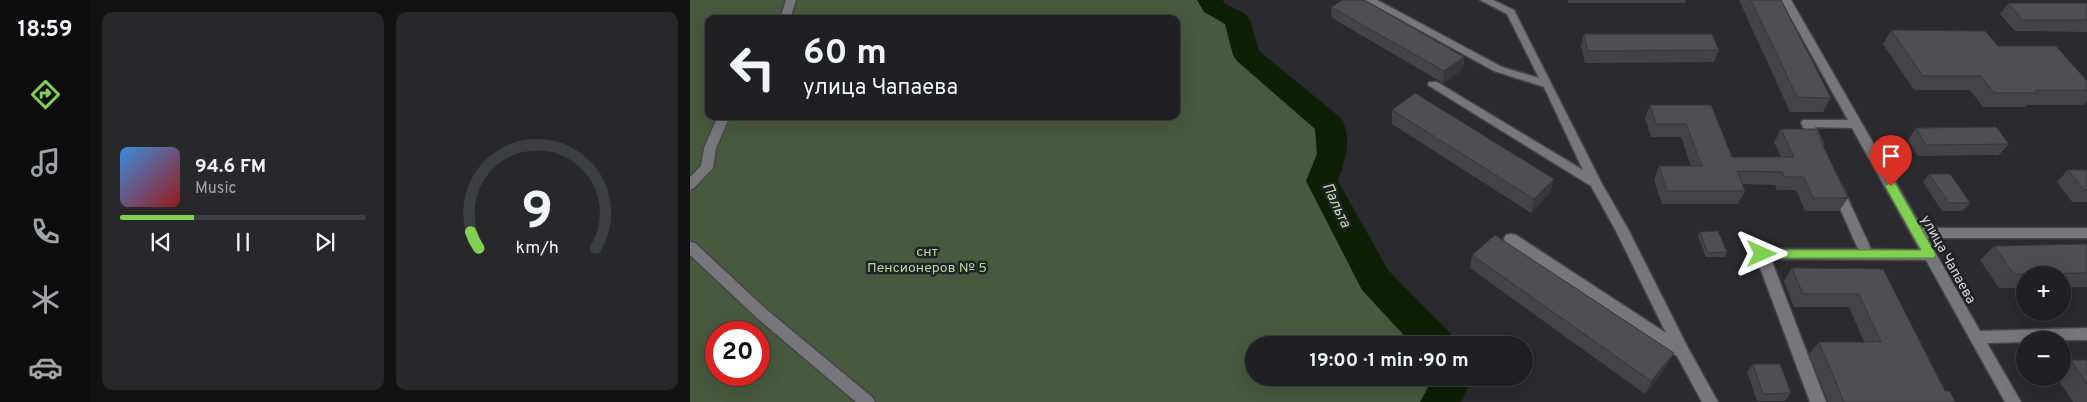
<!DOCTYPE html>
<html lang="en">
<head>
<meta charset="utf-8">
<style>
  body { margin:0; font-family:Overpass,sans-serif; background:#28282b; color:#f1f3f6; height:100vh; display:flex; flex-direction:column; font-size:19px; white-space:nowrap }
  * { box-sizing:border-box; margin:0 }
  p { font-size:16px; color:#a2a3a6 }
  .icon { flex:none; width:28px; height:28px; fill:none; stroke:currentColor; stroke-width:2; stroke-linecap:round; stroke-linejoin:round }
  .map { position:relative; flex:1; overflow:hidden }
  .sheet { display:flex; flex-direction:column; gap:12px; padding:12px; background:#121213; width:600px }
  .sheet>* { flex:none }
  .banner { position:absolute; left:15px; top:15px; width:475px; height:105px; border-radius:10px; box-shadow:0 5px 20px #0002,0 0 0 1px #3d3e41; background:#202023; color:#f1f3f6; overflow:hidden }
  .tools { position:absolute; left:1326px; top:266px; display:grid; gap:10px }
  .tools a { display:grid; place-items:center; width:55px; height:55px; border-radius:50%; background:#202023; box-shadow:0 5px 20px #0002,0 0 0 1px #3d3e41; font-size:25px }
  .speed { position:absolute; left:15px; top:321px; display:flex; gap:10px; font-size:25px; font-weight:700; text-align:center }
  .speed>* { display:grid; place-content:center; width:65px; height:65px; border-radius:50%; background:#202023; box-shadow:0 5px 20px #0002,0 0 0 1px #3d3e41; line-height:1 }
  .speed .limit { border:8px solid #d22; background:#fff; color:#111 }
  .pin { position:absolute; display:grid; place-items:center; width:42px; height:42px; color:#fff; margin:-51px -21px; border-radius:50% 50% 50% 0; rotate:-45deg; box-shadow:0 0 5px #0007 }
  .pin .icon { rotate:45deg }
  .me { position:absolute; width:55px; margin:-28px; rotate:90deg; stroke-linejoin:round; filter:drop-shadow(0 0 4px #0008) }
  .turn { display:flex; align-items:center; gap:18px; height:105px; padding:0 15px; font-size:22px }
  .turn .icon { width:65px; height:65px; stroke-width:2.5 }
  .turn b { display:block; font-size:35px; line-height:42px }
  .sheet .tile { flex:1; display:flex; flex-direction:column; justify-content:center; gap:8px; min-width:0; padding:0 18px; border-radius:10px; background:#28282b }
  .sheet .dial { align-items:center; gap:0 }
  .dial svg { height:130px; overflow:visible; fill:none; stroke:#3d3e41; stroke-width:7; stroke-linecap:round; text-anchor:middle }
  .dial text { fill:#f1f3f6; stroke:none }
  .song { display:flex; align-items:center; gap:15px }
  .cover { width:60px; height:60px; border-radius:8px; background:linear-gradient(135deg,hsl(210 70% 55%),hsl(0 70% 35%)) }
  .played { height:5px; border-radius:2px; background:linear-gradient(90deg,#80d051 30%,#3d3e41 30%) }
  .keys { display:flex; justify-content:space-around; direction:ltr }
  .sheet .tiles { flex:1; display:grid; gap:12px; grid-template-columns:repeat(2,1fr) }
  .trip { position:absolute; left:555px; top:336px; width:288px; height:50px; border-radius:25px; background:#202023; box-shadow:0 5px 20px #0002,0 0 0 1px #3d3e41; font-weight:700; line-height:50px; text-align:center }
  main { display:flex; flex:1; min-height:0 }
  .menu { display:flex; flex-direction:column; width:90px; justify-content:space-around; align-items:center; background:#0d0d0e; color:#a2a3a6 }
  .menu .icon { width:35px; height:35px }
  .menu .active { color:#80d051 }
  .menu b { font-size:22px; color:#f1f3f6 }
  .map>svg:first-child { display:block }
</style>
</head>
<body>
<main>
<nav class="menu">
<b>18:59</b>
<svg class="icon active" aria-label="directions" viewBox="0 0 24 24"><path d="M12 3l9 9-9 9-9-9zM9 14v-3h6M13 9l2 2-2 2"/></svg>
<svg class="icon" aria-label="music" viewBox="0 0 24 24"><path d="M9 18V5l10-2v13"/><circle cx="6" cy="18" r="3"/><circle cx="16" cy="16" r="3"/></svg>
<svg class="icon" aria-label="phone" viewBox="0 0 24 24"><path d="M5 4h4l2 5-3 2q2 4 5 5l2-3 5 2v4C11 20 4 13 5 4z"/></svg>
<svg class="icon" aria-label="climate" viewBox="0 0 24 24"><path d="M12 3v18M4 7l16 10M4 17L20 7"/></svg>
<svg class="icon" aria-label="car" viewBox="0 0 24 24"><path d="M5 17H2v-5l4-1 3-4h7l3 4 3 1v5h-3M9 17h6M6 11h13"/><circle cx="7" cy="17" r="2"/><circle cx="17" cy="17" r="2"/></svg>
</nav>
<section class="sheet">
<div class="tiles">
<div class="tile">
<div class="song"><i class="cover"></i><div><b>94.6 FM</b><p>Music</p></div></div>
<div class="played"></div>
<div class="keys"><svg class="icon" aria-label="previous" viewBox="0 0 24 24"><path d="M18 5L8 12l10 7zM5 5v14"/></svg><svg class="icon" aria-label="pause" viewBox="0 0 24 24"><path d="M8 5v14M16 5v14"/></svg><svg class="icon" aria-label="next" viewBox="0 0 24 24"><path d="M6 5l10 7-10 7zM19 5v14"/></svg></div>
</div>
<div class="tile dial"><svg viewBox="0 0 100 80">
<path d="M14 69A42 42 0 1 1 86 69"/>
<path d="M14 69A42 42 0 0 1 9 59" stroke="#80d051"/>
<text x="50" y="56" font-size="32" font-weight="700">9</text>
<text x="50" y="72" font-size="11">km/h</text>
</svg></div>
</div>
</section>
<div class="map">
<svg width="1397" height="402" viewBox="0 0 1397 402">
  <rect width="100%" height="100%" fill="#2b2a2f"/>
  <path fill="#47593e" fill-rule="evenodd" d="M0,0H520L523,7L547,20L557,55L640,125L642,154L632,182L685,280L747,345H564V378H762L763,379L750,402H0ZM19,19H486V116H19ZM26,332H69V375H26Z"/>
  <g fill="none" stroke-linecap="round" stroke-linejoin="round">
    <g fill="#0d1f04" fill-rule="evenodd">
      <path d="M507,0H533L534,3L556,14L560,20L569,51L651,118C663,138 655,160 648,181L698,270L760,333L766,345H723L672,290L616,181L627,154L625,129L547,61L543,55L535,24L514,12Z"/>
      <polygon points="743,378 782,378 782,379 771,402 730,402"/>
    </g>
    <defs>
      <g id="minor">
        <polygon points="96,0 106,0 100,19 90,19"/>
        <polygon points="675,0 687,0 812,67 849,78 817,14 790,0 803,0 824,10 911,182 938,229 997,346 1028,402 1012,402 987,356 816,243 814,239 816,235 821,234 826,235 976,333 926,231 901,186 738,85 739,82 747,82 893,170 854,87 804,71"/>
        <polygon points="1091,0 1101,0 1232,228 1397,228 1397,238 1237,238 1290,331 1397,328 1397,340 1335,340 1335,342 1297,343 1331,402 1315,402 1236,260 1081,259 1136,402 1120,402 1065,254 1067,250 1072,249 1168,249 1141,188 1143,185 1151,185 1153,188 1181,249 1230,250 1162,128 1125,127 1133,145 1127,149 1123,148 1111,123 1113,120 1158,120"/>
        <polygon points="28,116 40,116 26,148 23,168 4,188 0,190 0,177 11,166 14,148"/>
        <polygon points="0,242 5,243 77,310 182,397 185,402 166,402 67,318 0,255"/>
      </g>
    </defs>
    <use href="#minor" stroke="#464549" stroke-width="3"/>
    <use href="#minor" fill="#77767b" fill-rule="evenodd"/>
  </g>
  <g fill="#444347">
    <polygon points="878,0 996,0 995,3 878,3"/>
    <polygon points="1049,0 1091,0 1141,98 1133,112 1100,112"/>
    <polygon points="1318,3 1397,3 1397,32 1325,31 1310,14"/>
    <polygon points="641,7 774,57 773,69 753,83 642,18"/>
    <polygon points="1201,30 1308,46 1397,81 1397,100 1393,105 1337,105 1335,107 1293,107 1280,90 1224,90 1193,44"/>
    <polygon points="894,34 1029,50 1024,62 895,63 891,46"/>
    <polygon points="960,105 1021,105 1042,157 1091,157 1084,142 1091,129 1158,198 1149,211 1115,211 1106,190 1087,190 1085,185 1053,184 1055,191 1048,204 972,204 964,180 969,166 1001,166 991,137 961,137 955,118"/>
    <polygon points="702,110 860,193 841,213 702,124"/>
    <polygon points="1226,128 1319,144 1309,155 1228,156 1218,140"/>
    <polygon points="1378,170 1397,170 1397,202 1382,202 1367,182"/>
    <polygon points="1239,174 1280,203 1273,211 1252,211 1233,182"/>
    <polygon points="1010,232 1037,252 1035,257 1016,257 1008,236"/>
    <polygon points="1397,244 1397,287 1372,287 1372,275 1335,275 1335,288 1309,288 1290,260 1304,246"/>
    <polygon points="782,255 977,366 955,394 780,268"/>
    <polygon points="1102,268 1193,269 1255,391 1265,402 1138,402 1119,354 1129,342 1174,342 1159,307 1104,307 1094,281"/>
    <polygon points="1381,360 1397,360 1397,402 1383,402 1367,378 1372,378 1372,366"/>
    <polygon points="1063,364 1101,393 1095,401 1067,401 1057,372"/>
  </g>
  <g fill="#37373a">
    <polygon points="774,57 773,69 753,83 754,71"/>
    <polygon points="864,179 860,193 841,213 844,199"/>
    <polygon points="984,353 977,366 955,394 961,381"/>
  </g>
  <g fill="#4f4e53" stroke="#37373a">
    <polygon points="653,0 674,0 774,57 754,71 641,7"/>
    <polygon points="1061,0 1091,0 1141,98 1107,97"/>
    <polygon points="1318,3 1397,3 1397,20 1333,20"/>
    <polygon points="1201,30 1295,31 1308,46 1366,46 1397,81 1397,90 1345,90 1347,93 1304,93 1291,76 1233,76"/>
    <polygon points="894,34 1022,34 1029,50 898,51"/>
    <polygon points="725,93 864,179 844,199 702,110"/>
    <polygon points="960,105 1021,105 1042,157 1104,157 1091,129 1125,129 1158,198 1123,198 1114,177 1095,177 1092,172 1047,171 1055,191 977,191 969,166 1012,166 996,124 966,124"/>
    <polygon points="1306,127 1319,144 1236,145 1226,128"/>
    <polygon points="1378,170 1397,170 1397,190 1394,190"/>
    <polygon points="1239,174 1260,174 1280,203 1259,203"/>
    <polygon points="1028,231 1037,252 1018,253 1010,232"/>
    <polygon points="805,235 984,353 961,381 782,255"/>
    <polygon points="1397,244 1397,273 1324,274 1304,246"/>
    <polygon points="1102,268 1193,269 1255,391 1260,391 1265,402 1154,402 1129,342 1191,342 1169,294 1113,294"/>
    <polygon points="1381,360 1397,360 1397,384"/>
    <polygon points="1063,364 1090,364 1101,393 1073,394"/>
  </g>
  <polygon fill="#80d051" stroke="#538735" points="1201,182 1205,183 1244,251 1246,255 1244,258 1068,258 1066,254 1068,251 1072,250 1231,250 1195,186"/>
  <g text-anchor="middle" stroke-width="5" stroke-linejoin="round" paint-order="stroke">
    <g font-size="14" fill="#b2d7a0" stroke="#222125">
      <text x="237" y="256">снт<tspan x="237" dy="16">Пенсионеров № 5</tspan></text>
    </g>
    <g font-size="14" fill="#d4d4d7" stroke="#222125">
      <text transform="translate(1259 259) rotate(61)" y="5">улица Чапаева</text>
    </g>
    <g font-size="15" font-style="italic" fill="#bee3ac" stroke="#222125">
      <text transform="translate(647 205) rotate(65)" y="5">Пальта</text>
    </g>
  </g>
</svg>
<div class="tools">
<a>+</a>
<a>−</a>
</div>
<div class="speed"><div class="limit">20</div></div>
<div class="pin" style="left:1201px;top:186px;background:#d93025"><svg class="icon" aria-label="arrive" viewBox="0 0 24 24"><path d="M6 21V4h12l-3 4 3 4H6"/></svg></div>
<svg class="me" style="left:1072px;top:254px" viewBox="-20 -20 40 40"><path d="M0-17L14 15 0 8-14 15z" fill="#80d051" stroke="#fff" stroke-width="4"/></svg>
<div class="trip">19:00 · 1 min · 90 m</div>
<div class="banner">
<div class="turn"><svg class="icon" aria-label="left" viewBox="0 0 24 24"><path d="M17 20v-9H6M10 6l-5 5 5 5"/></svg><div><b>60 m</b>улица Чапаева</div></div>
</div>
</div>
</main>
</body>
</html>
